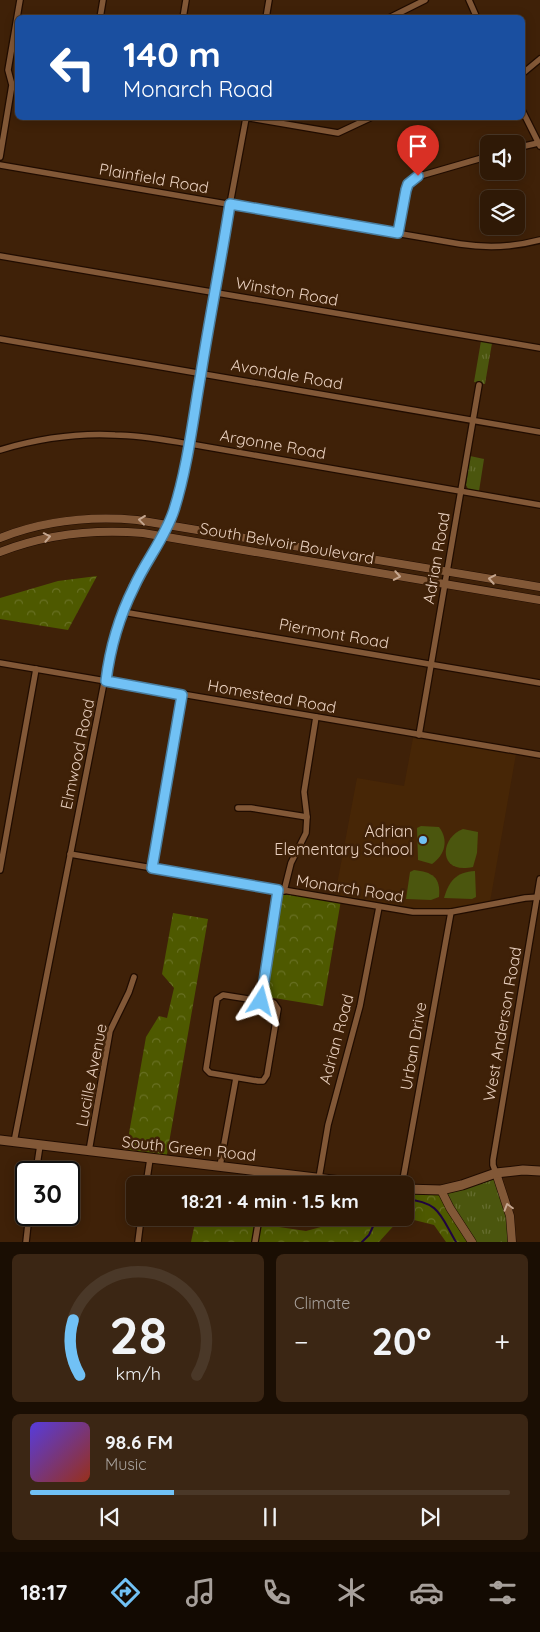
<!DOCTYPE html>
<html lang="en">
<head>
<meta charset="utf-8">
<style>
  body { margin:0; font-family:Quicksand,sans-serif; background:#3b2614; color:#f1f3f6; height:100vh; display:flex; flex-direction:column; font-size:19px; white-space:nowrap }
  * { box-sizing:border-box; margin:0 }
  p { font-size:16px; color:#a7a09b }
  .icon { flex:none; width:28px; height:28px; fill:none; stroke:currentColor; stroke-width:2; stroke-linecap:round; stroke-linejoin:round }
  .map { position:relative; height:1242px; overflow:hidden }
  .side { display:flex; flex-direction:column; gap:12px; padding:12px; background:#1a0e03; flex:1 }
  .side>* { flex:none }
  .top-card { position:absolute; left:15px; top:15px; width:510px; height:105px; border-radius:8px; box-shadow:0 2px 12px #0003,0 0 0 1px #4a3828; background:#1a4fa0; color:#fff; overflow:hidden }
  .tools { position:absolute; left:480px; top:135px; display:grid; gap:10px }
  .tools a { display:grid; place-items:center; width:45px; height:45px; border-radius:8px; background:#2f1906; box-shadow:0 2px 12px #0003,0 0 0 1px #4a3828; font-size:25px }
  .speed { position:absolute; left:15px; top:1161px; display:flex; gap:10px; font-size:25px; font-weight:700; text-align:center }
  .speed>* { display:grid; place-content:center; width:65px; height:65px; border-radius:50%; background:#2f1906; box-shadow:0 2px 12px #0003,0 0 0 1px #4a3828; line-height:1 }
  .speed .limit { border:2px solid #111; border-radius:8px; background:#fff; color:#111 }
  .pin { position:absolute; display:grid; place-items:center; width:42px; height:42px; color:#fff; margin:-51px -21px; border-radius:50% 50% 50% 0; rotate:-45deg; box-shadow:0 0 5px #0007 }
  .pin .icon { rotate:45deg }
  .me { position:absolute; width:55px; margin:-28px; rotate:9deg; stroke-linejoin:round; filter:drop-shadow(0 0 4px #0008) }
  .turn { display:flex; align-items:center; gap:18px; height:105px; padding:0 25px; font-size:22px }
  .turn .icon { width:65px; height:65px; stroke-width:2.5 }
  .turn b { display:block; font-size:35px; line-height:42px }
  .big { font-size:38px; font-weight:700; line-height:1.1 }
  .side .card { flex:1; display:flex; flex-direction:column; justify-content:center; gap:8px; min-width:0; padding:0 18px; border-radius:8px; background:#3b2614 }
  .side .dial { align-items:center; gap:0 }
  .dial svg { height:130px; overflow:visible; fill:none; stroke:#4a3828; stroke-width:7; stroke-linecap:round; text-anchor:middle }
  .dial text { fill:#f1f3f6; stroke:none }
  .song { display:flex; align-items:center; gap:15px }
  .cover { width:60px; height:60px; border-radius:8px; background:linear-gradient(135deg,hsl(250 70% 55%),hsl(10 70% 35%)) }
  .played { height:5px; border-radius:2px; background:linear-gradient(90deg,#71c1f5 30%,#4a3828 30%) }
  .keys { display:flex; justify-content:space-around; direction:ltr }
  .heat { display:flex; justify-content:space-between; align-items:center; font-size:28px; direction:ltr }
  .side .tiles { flex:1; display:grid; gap:12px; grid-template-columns:1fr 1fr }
  .card:last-child { grid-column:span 2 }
  .trip { position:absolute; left:126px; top:1176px; width:288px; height:50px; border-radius:8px; background:#2f1906; box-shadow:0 2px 12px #0003,0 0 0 1px #4a3828; font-weight:700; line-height:50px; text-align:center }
  .dock { display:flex; height:80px; justify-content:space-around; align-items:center; background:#130a02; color:#a7a09b }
  .dock .icon { width:35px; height:35px }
  .dock .selected { color:#71c1f5 }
  .dock b { font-size:22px; color:#f1f3f6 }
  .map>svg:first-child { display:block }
</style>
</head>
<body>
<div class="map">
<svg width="540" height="1242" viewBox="0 0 540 1242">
  <defs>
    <pattern id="forest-crowns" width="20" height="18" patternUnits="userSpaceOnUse" patternTransform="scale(1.25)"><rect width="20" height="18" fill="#4e5900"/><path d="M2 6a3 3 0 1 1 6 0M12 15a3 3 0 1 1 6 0" fill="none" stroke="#687023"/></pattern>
    <pattern id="park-tufts" width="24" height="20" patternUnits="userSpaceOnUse" patternTransform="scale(1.25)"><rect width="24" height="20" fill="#4b560e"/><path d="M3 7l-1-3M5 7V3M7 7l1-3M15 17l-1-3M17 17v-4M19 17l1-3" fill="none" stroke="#656d2f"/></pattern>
  </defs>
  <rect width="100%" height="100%" fill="#3f2108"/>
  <polygon fill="#472606" points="413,738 516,754 490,902 455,908 422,909 335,895 357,778 404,786"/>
  <g fill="url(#forest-crowns)">
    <polygon points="97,576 68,630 0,619 0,598 58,581"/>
    <polygon points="278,890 341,900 323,1006 262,996"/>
    <polygon points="173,913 208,919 166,1160 125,1156 146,1037 159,1016 167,1018 174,988 162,974"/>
    <polygon points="405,1189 441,1190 472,1242 446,1242 434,1225 414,1220 398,1221 379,1242 191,1242 196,1218 259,1218 259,1224 306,1231 354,1218 405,1218"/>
  </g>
  <g fill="url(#park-tufts)">
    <polygon points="481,341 492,343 485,384 474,382"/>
    <polygon points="470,456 484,459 479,491 468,489 466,485"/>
    <polygon points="496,1173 512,1242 472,1242 441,1190"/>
  </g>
  <g fill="#4b560e">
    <path d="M421,826L439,827C449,840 445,855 432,864L418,860L417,828Z"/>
    <path d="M463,829L478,832L477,853L473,867C438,875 439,838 463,829Z"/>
    <path d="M414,870C432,872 441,877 439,897L431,900L406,899L410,872Z"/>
    <path d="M475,871L476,897L472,899L444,898C449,881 456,872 475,871Z"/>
  </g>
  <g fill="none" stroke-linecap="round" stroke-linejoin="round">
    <g stroke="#200340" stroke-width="2">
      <path d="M405,1199C440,1202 440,1215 456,1242"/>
      <polyline points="362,1242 369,1235 377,1218"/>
    </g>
    <defs>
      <g id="minor">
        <polyline points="469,0 477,18"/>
        <polyline points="100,18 103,0"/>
        <polyline points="183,18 186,0"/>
        <polyline points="266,18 269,0"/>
        <polyline points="389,18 425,0"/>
        <polyline points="522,74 540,59"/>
        <polyline points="522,110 540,146"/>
        <polyline points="250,118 338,133 370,118"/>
        <polyline points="516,148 538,143"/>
        <polyline points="0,157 12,85 8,70 20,0"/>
        <path d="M0,165L460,244C486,248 514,247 540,240"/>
        <polyline points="398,233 406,190 408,184 413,178 489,156"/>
        <polyline points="0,256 540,348"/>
        <polyline points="0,339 540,432"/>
        <path d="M0,450C37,439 77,433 115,435C142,435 170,441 196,445L540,505"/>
        <polyline points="123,612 540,683"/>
        <polyline points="0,663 540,755"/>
        <polyline points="419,735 479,385"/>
        <polyline points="238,808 251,808 307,817"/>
        <polyline points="70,854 413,912 451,912 525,898 540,897"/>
        <polyline points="152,867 182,695"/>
        <polyline points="0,870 36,669"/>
        <polyline points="284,891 291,863 306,833 307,817 304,792 316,717"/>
        <polygon points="223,995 274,1003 278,1009 267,1075 263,1081 258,1081 210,1073 206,1069 217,999"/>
        <polyline points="261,1001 278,890"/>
        <path d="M14,1142L110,652C117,630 124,608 134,587C142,569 154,554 164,537C173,519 178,497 183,478L230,204L246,118"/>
        <polyline points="89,1151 110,1031 129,992 134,977"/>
        <polyline points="220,1166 236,1078"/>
        <polyline points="36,1172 40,1145"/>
        <polyline points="496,1173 493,1165 493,1160 540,879"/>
        <polyline points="319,1178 328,1125 360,1006 379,907"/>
        <polyline points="146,1185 150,1159"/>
        <polyline points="265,1185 268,1172"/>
        <polyline points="402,1185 451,912"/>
        <polyline points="26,1242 29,1215"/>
        <polyline points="138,1242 141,1218"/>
        <polyline points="255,1242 259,1218"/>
      </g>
      <g id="tertiary">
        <path d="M0,538C43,521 92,516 137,520L540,587"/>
        <path d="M0,552C46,534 94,529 143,533L540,600"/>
        <polyline points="496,1173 510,1216 512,1242"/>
        <polyline points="441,1190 450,1208 472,1242"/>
      </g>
      <g id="secondary">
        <polyline points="0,1140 374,1185"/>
        <polyline points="405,1189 441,1190 462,1185 496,1173 523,1170 540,1171"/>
      </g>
    </defs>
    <use href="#minor" stroke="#200c00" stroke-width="8"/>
    <use href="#tertiary" stroke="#200c00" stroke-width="9"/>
    <use href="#secondary" stroke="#200c00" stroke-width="11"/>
    <use href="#minor" stroke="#825837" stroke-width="5.5"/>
    <use href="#tertiary" stroke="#825837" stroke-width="8"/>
    <use href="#secondary" stroke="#825837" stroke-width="9"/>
  </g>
  <defs><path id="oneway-chevron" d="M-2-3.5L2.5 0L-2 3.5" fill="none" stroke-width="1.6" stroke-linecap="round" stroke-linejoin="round" transform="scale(1.25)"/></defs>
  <g stroke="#c5a68f">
    <use href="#oneway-chevron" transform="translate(142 520) rotate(-173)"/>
    <use href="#oneway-chevron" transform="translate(47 537) rotate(-11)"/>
    <use href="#oneway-chevron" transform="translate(397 576) rotate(10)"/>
    <use href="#oneway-chevron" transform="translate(492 579) rotate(-170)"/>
    <use href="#oneway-chevron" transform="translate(508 1207) rotate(-106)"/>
  </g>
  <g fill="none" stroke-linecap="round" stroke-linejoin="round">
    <defs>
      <path id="route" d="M261,1001L278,890L152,868L182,695L106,681C110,648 119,617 134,587C146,560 165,538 174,510C188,466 193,418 201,373C210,316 221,261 230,204L398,233L406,190L408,184L418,176"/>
    </defs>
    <use href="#route" stroke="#497d9f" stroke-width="12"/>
    <use href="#route" stroke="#71c1f5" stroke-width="9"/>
  </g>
  <circle fill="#71c1f5" stroke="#3f2108" stroke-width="2" cx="423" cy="840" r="5"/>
  <g text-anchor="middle" stroke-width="5" stroke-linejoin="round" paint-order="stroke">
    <g font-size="16" fill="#e9d0bf" stroke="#3f2108">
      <text transform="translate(154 178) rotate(10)" y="6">Plainfield Road</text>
      <text transform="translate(287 291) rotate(10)" y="6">Winston Road</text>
      <text transform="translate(287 374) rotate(10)" y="6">Avondale Road</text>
      <text transform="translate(273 444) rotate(10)" y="6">Argonne Road</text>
      <text transform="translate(287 543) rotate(10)" y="6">South Belvoir Boulevard</text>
      <text transform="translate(436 558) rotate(-80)" y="6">Adrian Road</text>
      <text transform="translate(334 633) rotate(10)" y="6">Piermont Road</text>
      <text transform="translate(272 696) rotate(10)" y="6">Homestead Road</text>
      <text transform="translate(77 754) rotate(-78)" y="6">Elmwood Road</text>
      <text transform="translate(350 888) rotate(9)" y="6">Monarch Road</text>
      <text transform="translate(502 1024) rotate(-80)" y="6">West Anderson Road</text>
      <text transform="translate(336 1039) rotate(-75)" y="6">Adrian Road</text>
      <text transform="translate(413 1046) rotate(-80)" y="6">Urban Drive</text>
      <text transform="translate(91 1075) rotate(-79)" y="6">Lucille Avenue</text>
      <text transform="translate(189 1148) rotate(6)" y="6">South Green Road</text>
    </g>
    <g font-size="16" fill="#e9d0bf" stroke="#3f2108" text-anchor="end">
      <text x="413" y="837">Adrian<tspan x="413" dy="18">Elementary School</tspan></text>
    </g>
  </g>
</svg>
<div class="tools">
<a><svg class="icon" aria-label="sound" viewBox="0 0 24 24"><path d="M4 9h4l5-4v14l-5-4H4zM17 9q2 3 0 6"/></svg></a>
<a><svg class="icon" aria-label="layers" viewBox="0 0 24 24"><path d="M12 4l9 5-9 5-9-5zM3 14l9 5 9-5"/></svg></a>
</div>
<div class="speed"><div class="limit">30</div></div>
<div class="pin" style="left:418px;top:176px;background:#d93025"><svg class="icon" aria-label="arrive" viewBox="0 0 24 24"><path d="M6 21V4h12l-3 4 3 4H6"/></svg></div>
<svg class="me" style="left:261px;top:1001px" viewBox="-20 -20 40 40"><path d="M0-17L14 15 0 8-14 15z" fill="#71c1f5" stroke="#fff" stroke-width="4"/></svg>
<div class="trip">18:21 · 4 min · 1.5 km</div>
<div class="top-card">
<div class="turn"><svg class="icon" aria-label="left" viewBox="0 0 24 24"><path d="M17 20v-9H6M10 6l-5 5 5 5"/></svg><div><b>140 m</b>Monarch Road</div></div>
</div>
</div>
<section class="side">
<div class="tiles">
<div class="card dial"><svg viewBox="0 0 100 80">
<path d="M14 69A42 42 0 1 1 86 69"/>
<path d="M14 69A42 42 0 0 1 10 35" stroke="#71c1f5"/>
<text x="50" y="56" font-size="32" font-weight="700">28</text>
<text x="50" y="72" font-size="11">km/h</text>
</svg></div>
<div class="card"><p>Climate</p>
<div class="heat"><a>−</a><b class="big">20°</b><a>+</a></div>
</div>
<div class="card">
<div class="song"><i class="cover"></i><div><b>98.6 FM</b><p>Music</p></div></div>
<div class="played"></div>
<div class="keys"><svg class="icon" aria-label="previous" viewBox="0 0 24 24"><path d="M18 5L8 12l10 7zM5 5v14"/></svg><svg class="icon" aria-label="pause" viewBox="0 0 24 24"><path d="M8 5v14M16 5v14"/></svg><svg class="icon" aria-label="next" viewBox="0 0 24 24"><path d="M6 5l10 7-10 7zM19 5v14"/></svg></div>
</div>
</div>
</section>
<nav class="dock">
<b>18:17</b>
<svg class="icon selected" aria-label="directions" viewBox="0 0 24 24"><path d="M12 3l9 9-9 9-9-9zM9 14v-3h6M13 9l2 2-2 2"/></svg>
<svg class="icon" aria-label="music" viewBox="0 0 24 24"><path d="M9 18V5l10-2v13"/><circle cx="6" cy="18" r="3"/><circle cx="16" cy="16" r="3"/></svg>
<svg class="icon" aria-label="phone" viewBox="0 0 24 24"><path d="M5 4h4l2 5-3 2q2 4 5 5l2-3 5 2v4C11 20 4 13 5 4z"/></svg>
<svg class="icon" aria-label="climate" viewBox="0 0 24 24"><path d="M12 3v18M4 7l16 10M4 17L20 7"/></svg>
<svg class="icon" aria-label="car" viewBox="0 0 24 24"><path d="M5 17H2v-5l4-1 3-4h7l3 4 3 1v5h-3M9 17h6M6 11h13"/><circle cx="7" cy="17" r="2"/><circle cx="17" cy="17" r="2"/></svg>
<svg class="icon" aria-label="filters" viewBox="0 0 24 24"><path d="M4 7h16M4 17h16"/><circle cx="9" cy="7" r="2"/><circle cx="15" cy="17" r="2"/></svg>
</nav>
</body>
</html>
